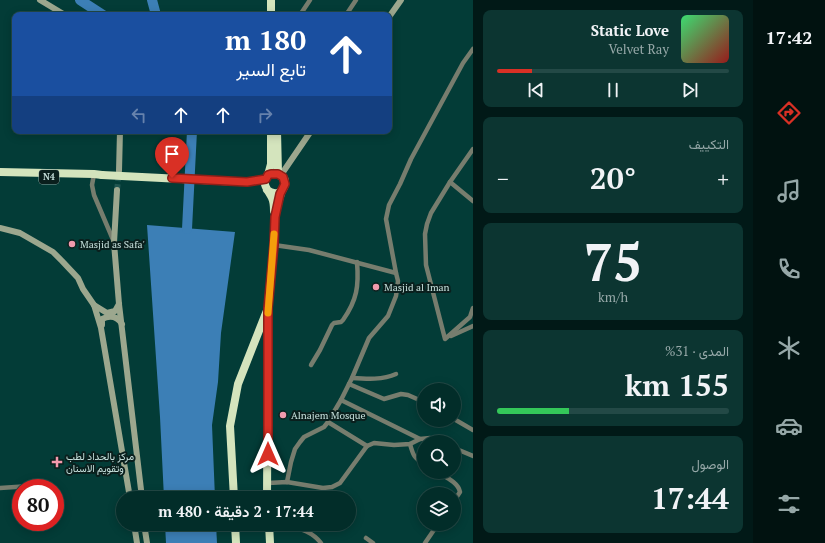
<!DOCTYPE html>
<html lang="ar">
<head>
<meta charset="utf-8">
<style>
  body { margin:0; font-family:"PT Serif",Vazirmatn,serif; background:#0c3531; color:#f1f3f6; direction:rtl; height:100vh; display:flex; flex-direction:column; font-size:15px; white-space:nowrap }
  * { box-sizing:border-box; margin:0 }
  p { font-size:13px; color:#96a8a8 }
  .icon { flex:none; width:22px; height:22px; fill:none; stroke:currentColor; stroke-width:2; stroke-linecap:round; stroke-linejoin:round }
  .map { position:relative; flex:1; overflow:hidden; direction:ltr }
  .sheet { display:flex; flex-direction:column; gap:10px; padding:10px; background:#011917; width:280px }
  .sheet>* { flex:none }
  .guide { position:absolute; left:12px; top:12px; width:380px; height:122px; border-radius:8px; box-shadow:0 2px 10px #0003,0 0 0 1px #234946; direction:rtl; background:#1a4fa0; color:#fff; overflow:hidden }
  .tools { position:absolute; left:417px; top:383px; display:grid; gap:8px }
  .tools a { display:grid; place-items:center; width:44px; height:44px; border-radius:50%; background:#022d29; box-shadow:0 2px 10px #0003,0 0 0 1px #234946; font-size:20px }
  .speed { position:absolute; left:12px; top:479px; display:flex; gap:8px; font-size:20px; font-weight:700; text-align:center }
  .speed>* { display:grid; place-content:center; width:52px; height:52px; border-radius:50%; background:#022d29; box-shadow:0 2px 10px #0003,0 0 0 1px #234946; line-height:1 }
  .speed .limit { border:6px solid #d22; background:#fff; color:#111 }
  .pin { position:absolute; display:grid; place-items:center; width:34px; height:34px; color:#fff; margin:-41px -17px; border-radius:50% 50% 50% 0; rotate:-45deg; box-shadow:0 0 4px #0007 }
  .pin .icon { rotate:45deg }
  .me { position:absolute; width:44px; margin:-22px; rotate:0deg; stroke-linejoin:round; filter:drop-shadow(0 0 3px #0008) }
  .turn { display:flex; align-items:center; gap:14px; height:84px; padding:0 20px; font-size:18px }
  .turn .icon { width:52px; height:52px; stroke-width:2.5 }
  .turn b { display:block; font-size:28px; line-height:34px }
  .lanes { display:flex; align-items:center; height:38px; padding:0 20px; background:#0003; justify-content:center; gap:20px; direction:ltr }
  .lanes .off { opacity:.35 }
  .big { font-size:30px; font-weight:600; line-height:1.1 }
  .sheet .tile { flex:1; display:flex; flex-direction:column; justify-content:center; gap:6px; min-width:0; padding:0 14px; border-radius:8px; background:#0c3531 }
  .sheet .dial { align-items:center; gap:0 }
  .dial b { font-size:52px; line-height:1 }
  .song { display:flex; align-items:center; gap:12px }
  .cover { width:48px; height:48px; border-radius:6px; background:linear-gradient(135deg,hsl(140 70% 55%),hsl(0 70% 35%)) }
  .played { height:4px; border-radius:2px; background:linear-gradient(90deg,#d93025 15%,#234946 15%) }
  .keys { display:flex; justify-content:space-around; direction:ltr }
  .heat { display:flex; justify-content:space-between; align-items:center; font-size:22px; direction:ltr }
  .charge { height:6px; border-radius:3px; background:linear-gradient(90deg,#34c759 31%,#234946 0) }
  .trip { position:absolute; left:116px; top:491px; width:240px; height:40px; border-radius:20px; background:#022d29; box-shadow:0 2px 10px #0003,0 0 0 1px #234946; font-weight:600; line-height:40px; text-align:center; direction:rtl }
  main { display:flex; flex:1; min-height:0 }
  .tabs { display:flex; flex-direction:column; width:72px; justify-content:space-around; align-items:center; background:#011210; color:#96a8a8 }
  .tabs .icon { width:28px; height:28px }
  .tabs .current { color:#d93025 }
  .tabs b { font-size:18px; color:#f1f3f6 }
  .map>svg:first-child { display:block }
</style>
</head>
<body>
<main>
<nav class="tabs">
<b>17:42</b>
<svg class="icon current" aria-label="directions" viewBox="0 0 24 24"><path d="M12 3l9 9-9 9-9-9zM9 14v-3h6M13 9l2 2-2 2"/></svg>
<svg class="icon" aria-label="music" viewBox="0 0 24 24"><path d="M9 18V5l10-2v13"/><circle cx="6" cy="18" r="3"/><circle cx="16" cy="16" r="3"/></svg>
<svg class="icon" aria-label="phone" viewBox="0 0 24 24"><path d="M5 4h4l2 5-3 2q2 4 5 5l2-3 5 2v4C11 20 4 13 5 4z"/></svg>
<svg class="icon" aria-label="climate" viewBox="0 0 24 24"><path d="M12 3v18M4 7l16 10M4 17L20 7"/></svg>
<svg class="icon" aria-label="car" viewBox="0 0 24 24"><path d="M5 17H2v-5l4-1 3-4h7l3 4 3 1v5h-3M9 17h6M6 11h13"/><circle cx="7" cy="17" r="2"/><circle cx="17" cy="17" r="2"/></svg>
<svg class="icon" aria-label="filters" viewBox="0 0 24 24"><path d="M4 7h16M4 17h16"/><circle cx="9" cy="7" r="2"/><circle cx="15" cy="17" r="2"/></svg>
</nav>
<section class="sheet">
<div class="tile">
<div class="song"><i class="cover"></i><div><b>Static Love</b><p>Velvet Ray</p></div></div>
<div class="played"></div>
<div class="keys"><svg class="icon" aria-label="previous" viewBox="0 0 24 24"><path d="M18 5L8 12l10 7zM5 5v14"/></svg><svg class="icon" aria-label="pause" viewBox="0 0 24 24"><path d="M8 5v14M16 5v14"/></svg><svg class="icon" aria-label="next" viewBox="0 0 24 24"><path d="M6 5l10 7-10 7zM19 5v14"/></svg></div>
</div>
<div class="tile"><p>التكييف</p>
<div class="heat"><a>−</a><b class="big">20°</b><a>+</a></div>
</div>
<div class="tile dial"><b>75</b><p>km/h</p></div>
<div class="tile"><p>المدى · 31%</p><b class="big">155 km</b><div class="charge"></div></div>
<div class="tile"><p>الوصول</p><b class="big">17:44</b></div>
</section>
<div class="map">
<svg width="473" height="543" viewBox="0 0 473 543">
  <rect width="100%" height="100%" fill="#033c37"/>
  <g fill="#3c7fb6">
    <polygon points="147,225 235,232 221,333 218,382 212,425 215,498 164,498 160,417"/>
    <polygon points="165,524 216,524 217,543 166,543"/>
  </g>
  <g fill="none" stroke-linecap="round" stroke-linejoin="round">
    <g stroke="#3c7fb6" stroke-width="10">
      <polyline points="80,0 103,15"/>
      <polyline points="152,0 156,15"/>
      <polyline points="187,229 192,131"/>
    </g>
    <polyline stroke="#205550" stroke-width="6" stroke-dasharray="6 3" stroke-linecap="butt" points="117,190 119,173"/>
    <g stroke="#777d6e" stroke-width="4.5">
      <polyline points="300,15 310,0"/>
      <polyline points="346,15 356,0"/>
      <polyline points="473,149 450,182 473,201"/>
      <polyline points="94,174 92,185 94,195 114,242"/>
      <polyline points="450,182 431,213 427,224 425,234 426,265 445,339 470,317 473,308"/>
      <polyline points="274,245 309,250 396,273"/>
      <polyline points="451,336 473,326"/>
      <path d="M311,365L320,350L332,325L334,323L341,322L343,320C357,300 359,286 357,262"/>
      <path d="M352,378C367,379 383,380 396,374"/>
      <polyline points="349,384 384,399 401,394 408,395 424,402"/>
      <polyline points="341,400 420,439"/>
      <polyline points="454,419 473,430"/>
      <polyline points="328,422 367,446"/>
      <path d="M410,444C413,455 414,458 424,464"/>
      <polyline points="454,448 473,456"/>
      <path d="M437,472C445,477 458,482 460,492L454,501"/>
      <polyline points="287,482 291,462 295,449 300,442 304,437 324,427 328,422 341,400 352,378 369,338 388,316 396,296 398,281 396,273 386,219 389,205 400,184 411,159 463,63 473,49"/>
      <polyline points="268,483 287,482 323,488 332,487 340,483 367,446 374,443 394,445 410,444 420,439 430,438 440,442"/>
      <polyline points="0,488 45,485"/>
      <path d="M285,524C298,528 312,531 321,543"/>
      <polyline points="366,538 373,543"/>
      <polyline points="425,543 438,524"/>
    </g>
    <g stroke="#9ca78e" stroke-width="6">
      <polyline points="40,0 65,15"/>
      <polyline points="389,17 401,0"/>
      <polyline points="119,171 120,131"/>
      <polyline points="281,175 311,131"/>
      <polyline points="117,190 114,243 119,304 142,498"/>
      <polyline points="0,228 20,233 53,252 62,261 78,278 83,289 94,305 101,328 130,498"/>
      <polyline points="94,305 107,313 115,311 119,304"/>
      <path d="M102,325V319C110,315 117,316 122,324"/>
      <polyline points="134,524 137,543"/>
      <polyline points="144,524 147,543"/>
    </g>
    <g stroke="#d4e4bd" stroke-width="8">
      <polyline points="271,0 271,15"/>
      <polyline points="277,131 278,173"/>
      <polyline points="0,172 94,174 102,175"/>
      <polyline points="268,175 271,164 271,131"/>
      <polyline points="241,182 247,182 266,179"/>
      <path d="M267,190C283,202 293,177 277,173C274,173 270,173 268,176C260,183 269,191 272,198C274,202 274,206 274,211"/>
      <polyline points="234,498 230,426 238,384 268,308 274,245 275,217 279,200 282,190"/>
      <polyline points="267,498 268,313"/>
      <polyline points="235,524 236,543"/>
      <polyline points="269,524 270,543"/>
    </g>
    <polyline stroke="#d4e4bd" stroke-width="8" points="102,175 241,182"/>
  </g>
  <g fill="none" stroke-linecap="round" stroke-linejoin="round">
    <defs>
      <polyline id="route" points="172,178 247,182 266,179 268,175 271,174 278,174 283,177 285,184 280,194 275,217 274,245 268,308 268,454"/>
    </defs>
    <use href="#route" stroke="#8d1f18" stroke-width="10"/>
    <use href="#route" stroke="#d93025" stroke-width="7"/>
    <polyline stroke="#f59e0b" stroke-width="7" points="268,313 274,234"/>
  </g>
  <g fill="#f29aad" stroke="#0a1f1d" stroke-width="1.5">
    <circle cx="72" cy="244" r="4"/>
    <circle cx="376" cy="287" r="4"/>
    <circle cx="283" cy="415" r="4"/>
    <path d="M55 456h4v4h4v4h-4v4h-4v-4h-4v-4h4z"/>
  </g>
  <g text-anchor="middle" stroke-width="4" stroke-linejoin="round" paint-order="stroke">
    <rect fill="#0a1f1d" stroke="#8ea6a3" stroke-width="1" x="39" y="170" width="20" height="14" rx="3"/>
    <g font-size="9" font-weight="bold" fill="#c6e0dc">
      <text x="49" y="180">N4</text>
    </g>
    <g font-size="10" fill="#c6e0dc" stroke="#0a1f1d" text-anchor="start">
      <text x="80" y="248">Masjid as Safa'</text>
      <text x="384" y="291">Masjid al Iman</text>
      <text x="291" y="419">Alnajem Mosque</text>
      <text x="66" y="460">مركز بالحداد لطب<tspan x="66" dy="12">وتقويم الاسنان</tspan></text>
    </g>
  </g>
</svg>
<div class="tools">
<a><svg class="icon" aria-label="sound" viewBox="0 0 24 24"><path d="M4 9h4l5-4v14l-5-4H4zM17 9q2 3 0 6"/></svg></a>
<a><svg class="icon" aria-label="search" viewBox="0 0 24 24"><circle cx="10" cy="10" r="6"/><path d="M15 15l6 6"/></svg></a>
<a><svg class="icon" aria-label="layers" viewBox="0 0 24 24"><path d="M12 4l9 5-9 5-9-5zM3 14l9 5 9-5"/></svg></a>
</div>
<div class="speed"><div class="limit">80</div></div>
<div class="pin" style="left:172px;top:178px;background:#d93025"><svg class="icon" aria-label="arrive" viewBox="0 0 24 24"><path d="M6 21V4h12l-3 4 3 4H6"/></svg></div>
<svg class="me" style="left:268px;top:454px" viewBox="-20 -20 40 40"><path d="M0-17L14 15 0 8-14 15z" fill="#d93025" stroke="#fff" stroke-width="4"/></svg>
<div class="trip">17:44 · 2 دقيقة · 480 m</div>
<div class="guide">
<div class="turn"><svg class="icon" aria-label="ahead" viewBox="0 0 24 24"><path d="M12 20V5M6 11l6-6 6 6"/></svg><div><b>180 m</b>تابع السير</div></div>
<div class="lanes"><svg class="icon off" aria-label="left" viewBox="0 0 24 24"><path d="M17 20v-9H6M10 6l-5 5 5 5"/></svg><svg class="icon" aria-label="ahead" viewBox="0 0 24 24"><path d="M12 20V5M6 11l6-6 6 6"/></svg><svg class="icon" aria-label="ahead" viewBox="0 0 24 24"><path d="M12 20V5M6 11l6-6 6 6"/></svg><svg class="icon off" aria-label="right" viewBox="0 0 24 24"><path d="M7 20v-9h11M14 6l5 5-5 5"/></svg></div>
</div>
</div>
</main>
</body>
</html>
